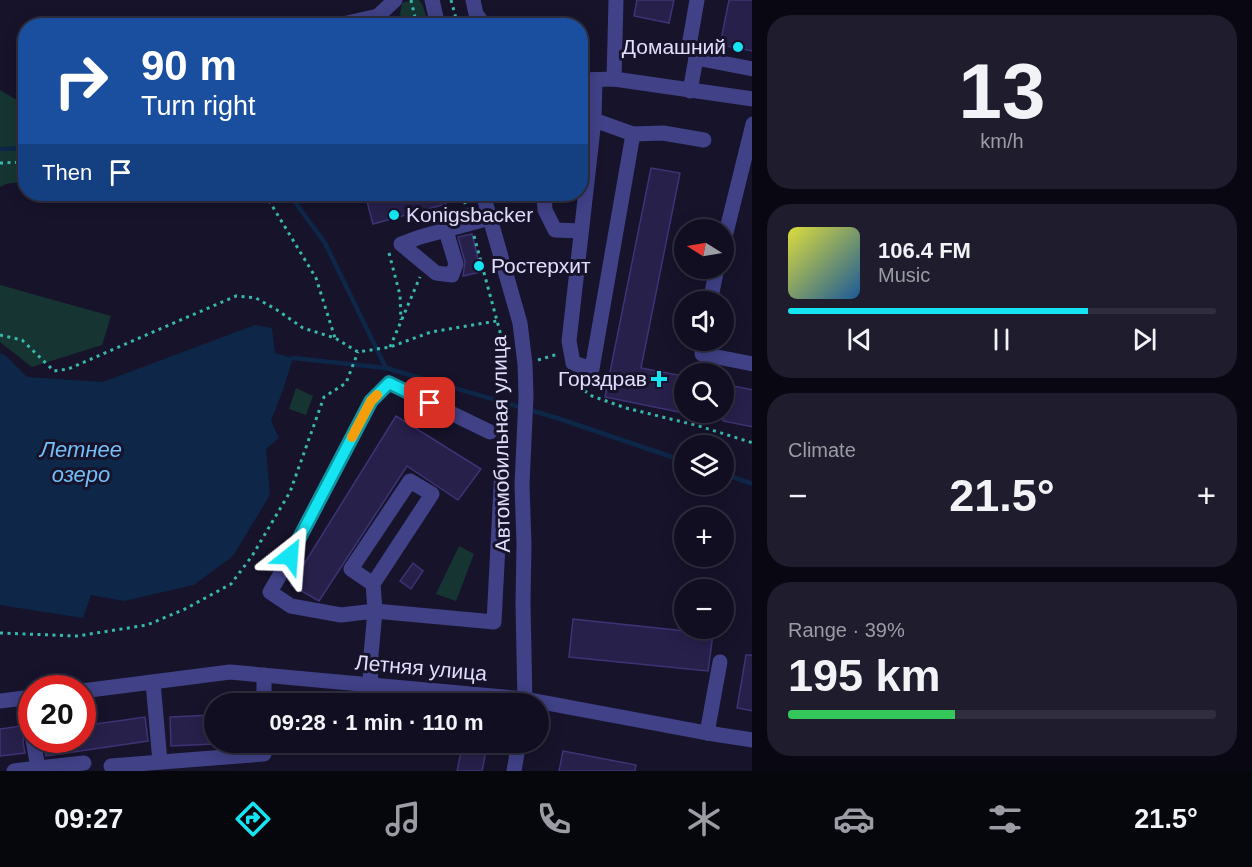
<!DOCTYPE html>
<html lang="en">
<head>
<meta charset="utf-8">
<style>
  body { margin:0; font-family:Helvetica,sans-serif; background:#1e1c2d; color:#f1f3f6; height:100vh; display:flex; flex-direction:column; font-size:22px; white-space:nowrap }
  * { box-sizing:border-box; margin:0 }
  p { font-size:20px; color:#9c9ca5 }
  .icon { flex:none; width:33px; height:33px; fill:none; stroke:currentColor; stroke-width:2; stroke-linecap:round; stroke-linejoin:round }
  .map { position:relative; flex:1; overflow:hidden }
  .sheet { display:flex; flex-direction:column; gap:15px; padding:15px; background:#090812; width:500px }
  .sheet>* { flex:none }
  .hud { position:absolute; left:18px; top:18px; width:570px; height:183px; border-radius:24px; box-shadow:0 3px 15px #0003,0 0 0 2px #302e3e; background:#1a4fa0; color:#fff; overflow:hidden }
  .needle { width:39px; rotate:281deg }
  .tools { position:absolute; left:674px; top:219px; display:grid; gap:12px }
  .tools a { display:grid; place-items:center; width:60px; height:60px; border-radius:50%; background:#100e20; box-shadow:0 3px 15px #0003,0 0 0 2px #302e3e; font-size:30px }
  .speed { position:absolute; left:18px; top:675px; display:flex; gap:12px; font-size:30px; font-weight:700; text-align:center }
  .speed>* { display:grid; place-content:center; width:78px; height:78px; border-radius:50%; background:#100e20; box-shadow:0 3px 15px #0003,0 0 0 2px #302e3e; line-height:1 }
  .speed .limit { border:9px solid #d22; background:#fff; color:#111 }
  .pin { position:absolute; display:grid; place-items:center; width:51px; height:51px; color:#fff; margin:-26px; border-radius:12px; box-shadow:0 3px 9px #0006 }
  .me { position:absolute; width:66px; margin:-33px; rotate:28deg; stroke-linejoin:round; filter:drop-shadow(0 0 4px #0008) }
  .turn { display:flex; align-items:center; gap:21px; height:126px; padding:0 24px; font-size:27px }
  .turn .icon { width:78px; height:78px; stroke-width:2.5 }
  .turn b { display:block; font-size:42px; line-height:51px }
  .then { display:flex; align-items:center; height:57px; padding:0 24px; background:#0003; gap:12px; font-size:22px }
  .big { font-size:45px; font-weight:700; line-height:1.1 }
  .sheet .tile { flex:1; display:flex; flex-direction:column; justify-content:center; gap:9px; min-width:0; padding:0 21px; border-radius:24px; background:#1e1c2d }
  .sheet .dial { align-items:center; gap:0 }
  .dial b { font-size:78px; line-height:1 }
  .song { display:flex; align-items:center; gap:18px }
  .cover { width:72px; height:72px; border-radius:9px; background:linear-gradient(135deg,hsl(60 70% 55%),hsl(210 70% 35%)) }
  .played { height:6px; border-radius:3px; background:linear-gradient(90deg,#15e5f3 70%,#302e3e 70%) }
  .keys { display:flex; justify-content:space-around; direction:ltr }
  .heat { display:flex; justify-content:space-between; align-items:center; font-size:33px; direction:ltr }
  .charge { height:9px; border-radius:4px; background:linear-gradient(90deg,#34c759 39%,#302e3e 0) }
  .trip { position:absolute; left:204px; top:693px; width:345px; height:60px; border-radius:30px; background:#100e20; box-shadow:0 3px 15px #0003,0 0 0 2px #302e3e; font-weight:700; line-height:60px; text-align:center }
  .menu { display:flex; height:96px; justify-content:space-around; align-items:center; background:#06060d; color:#9c9ca5 }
  .menu .icon { width:42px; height:42px }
  .menu .current { color:#15e5f3 }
  .menu b { font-size:27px; color:#f1f3f6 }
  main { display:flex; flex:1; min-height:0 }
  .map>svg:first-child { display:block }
</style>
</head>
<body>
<main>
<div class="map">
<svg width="753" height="771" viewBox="0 0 753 771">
  <rect width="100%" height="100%" fill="#16132b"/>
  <g fill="#163532">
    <polygon points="413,0 419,0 423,6 429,25 403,25 400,14 402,3"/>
    <polygon points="0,90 25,105 26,181 6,184 0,187"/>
    <polygon points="0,285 111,316 102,345 32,367 0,342"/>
    <polygon points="296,388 313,396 306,415 289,409"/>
    <polygon points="459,546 474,554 456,601 436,594"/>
  </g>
  <polygon fill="#0e2648" points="255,325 272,328 275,353 293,358 283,390 271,421 279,438 266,449 270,495 233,556 194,585 124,601 91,595 83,618 0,605 0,353 5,355 27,377 103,382"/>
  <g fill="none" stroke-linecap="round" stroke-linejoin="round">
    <g stroke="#0e2648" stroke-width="4.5">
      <polyline points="0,149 26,148"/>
      <polyline points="289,194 325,243 386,368"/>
      <polyline points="293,358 386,368 557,418 684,461"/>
      <polyline points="723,474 753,484"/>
    </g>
  </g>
  <g fill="#27204b" stroke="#3e3375" stroke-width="1.5">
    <polygon points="637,0 674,0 669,23 634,16"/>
    <polygon points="729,0 753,0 753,51 720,45"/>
    <polygon points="651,168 680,173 641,368 684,376 684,413 605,397"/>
    <polygon points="365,194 443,194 446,204 373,224"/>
    <polygon points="472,234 481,272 463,276 465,262 458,237"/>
    <polygon points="723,384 753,390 753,427 723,421"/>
    <polygon points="396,416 481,469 458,500 407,466 319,601 291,585"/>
    <polygon points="413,563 423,571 411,589 400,581"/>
    <polygon points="573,619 713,634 708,671 569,657"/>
    <polygon points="746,655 753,655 753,711 737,708"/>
    <polygon points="214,715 214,744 171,746 170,717"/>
    <polygon points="145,717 148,741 46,756 43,740 82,740 82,726"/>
    <polygon points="21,726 24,736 23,742 25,753 0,756 0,729"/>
    <polygon points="463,742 488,742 482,771 457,771"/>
    <polygon points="563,751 636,765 635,771 559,771"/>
  </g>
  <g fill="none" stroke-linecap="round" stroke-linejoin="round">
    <g stroke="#38b8ab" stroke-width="3" stroke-dasharray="3 4.5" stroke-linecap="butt">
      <polyline points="411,0 417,26"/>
      <polyline points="451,0 458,26"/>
      <polyline points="0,163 26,162"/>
      <polyline points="265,194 316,278 335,338"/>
      <polyline points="462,194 467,209"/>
      <polyline points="444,197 456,194"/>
      <polyline points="474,236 509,365"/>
      <polyline points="389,253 400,295 401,320"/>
      <polyline points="0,335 22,340 54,371 68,369 236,296 256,298 277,310 303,328 335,338 358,352 390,347 431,332 497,321"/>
      <polyline points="390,347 420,277"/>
      <polyline points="538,360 558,354"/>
      <polyline points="577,379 579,387 592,396 626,408 699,426 753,443"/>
      <polyline points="0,633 77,636 147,625 185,609 231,584 252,556 290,492 324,397 346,383 358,352"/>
    </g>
    <g stroke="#404187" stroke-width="15">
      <polyline points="432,0 438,26"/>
      <polyline points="473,0 476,14 485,26"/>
      <polyline points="334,26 378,16"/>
      <polyline points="381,26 378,16 395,0"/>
      <polyline points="696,58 753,69"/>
      <polyline points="614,79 616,0"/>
      <polyline points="580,80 614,79 753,99"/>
      <polyline points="690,91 696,58 690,40 697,0"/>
      <polyline points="594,120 569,341 573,363 592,369 633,134 594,120 595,80"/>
      <polyline points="633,134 663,133 704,140"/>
      <polyline points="483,194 520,323 525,364 526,396 522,485 524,544 523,603 525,704"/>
      <polyline points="544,194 545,210 555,230 581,231"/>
      <polyline points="446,231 456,264 452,275 436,273 401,244 420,237 490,218"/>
      <polyline points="723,245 753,124"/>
      <polyline points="710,302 717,268"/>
      <polyline points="704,340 702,354 753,364"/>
      <polyline points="373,584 432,494 410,481 351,569 373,584 375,611 494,622 502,468"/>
      <polyline points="153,682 160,762"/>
      <polyline points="371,685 370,666 375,611 341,615 291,606 270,592 280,575 371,401 389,383 490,432"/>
      <polyline points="82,691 230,672 525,699 707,733 753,740"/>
      <polyline points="26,698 32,730"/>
      <polyline points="0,701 32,697"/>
      <polyline points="264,704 264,675"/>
      <polyline points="707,733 720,662"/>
      <polyline points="33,740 38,768 84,763"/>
      <polyline points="111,766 264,754 264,742"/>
      <polyline points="14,771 38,768"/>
      <polyline points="514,771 519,742"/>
    </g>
  </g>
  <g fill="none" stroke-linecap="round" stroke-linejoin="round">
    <defs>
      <polyline id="route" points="290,556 371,401 389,383 430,403"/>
    </defs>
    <use href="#route" stroke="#0e959e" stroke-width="15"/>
    <use href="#route" stroke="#15e5f3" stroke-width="10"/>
    <polyline stroke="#f59e0b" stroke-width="10" points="352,437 371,401 377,395"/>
  </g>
  <g fill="#15e5f3" stroke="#16132b" stroke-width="2">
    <circle cx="738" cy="47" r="6"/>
    <circle cx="394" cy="215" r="6"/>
    <circle cx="479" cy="266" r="6"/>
    <path d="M656 370h6v6h6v6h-6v6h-6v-6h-6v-6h6z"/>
  </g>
  <g text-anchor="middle" stroke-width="6" stroke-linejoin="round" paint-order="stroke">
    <g font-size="21" fill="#e1defd" stroke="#16132b" text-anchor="end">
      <text x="726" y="54">Домашний</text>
      <text x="406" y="222" text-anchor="start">Konigsbacker</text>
      <text x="491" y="273" text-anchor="start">Ростерхит</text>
      <text x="647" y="386">Горздрав</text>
    </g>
    <g font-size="21" fill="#e1defd" stroke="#16132b">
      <text transform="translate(501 444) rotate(-91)" y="7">Автомобильная улица</text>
      <text transform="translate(421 668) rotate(5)" y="7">Летняя улица</text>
    </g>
    <g font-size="22" font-style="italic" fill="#72bff8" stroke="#16132b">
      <text x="81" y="457">Летнее<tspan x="81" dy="25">озеро</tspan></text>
    </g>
  </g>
</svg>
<div class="tools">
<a><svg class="needle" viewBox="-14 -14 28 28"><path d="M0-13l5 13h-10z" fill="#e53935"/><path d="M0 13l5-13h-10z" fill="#9c9ca5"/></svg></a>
<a><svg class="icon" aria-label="sound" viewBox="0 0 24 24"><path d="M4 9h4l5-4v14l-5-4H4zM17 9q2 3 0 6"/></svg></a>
<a><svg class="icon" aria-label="search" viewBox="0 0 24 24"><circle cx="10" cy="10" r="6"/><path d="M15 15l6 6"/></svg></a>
<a><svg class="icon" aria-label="layers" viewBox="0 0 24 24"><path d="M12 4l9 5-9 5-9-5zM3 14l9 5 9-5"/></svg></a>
<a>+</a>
<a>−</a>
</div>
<div class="speed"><div class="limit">20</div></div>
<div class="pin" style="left:430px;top:403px;background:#d93025"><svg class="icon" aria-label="arrive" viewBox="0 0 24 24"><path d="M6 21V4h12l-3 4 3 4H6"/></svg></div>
<svg class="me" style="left:290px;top:556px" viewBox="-20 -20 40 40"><path d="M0-17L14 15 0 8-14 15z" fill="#15e5f3" stroke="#fff" stroke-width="4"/></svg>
<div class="trip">09:28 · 1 min · 110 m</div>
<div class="hud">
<div class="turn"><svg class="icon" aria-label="right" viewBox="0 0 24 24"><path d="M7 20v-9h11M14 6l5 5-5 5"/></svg><div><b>90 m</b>Turn right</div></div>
<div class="then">Then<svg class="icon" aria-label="arrive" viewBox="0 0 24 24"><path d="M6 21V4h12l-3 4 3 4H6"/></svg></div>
</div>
</div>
<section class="sheet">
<div class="tile dial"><b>13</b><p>km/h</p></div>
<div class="tile">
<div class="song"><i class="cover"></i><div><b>106.4 FM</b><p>Music</p></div></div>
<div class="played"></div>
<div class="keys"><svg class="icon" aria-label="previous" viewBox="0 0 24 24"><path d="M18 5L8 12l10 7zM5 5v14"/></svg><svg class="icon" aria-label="pause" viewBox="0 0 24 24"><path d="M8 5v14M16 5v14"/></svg><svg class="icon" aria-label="next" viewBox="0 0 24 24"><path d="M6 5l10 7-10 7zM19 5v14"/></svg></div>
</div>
<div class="tile"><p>Climate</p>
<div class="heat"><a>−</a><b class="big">21.5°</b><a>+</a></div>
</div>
<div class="tile"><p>Range · 39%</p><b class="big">195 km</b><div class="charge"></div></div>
</section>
</main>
<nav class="menu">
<b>09:27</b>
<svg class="icon current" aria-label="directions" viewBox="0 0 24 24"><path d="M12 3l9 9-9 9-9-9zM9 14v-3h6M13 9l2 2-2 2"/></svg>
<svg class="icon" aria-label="music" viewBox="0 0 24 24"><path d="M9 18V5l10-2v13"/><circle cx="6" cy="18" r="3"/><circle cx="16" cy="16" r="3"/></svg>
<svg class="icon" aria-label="phone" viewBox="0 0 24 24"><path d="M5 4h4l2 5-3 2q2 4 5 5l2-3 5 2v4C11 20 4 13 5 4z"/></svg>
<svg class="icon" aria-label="climate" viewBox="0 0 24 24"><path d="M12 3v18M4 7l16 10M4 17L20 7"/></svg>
<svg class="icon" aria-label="car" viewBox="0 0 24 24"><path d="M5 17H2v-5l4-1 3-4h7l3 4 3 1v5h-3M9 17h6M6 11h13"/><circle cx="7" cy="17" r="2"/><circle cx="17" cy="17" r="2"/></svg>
<svg class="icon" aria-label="filters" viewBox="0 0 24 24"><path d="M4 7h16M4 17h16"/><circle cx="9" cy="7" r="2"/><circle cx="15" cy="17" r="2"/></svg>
<b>21.5°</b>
</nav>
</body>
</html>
